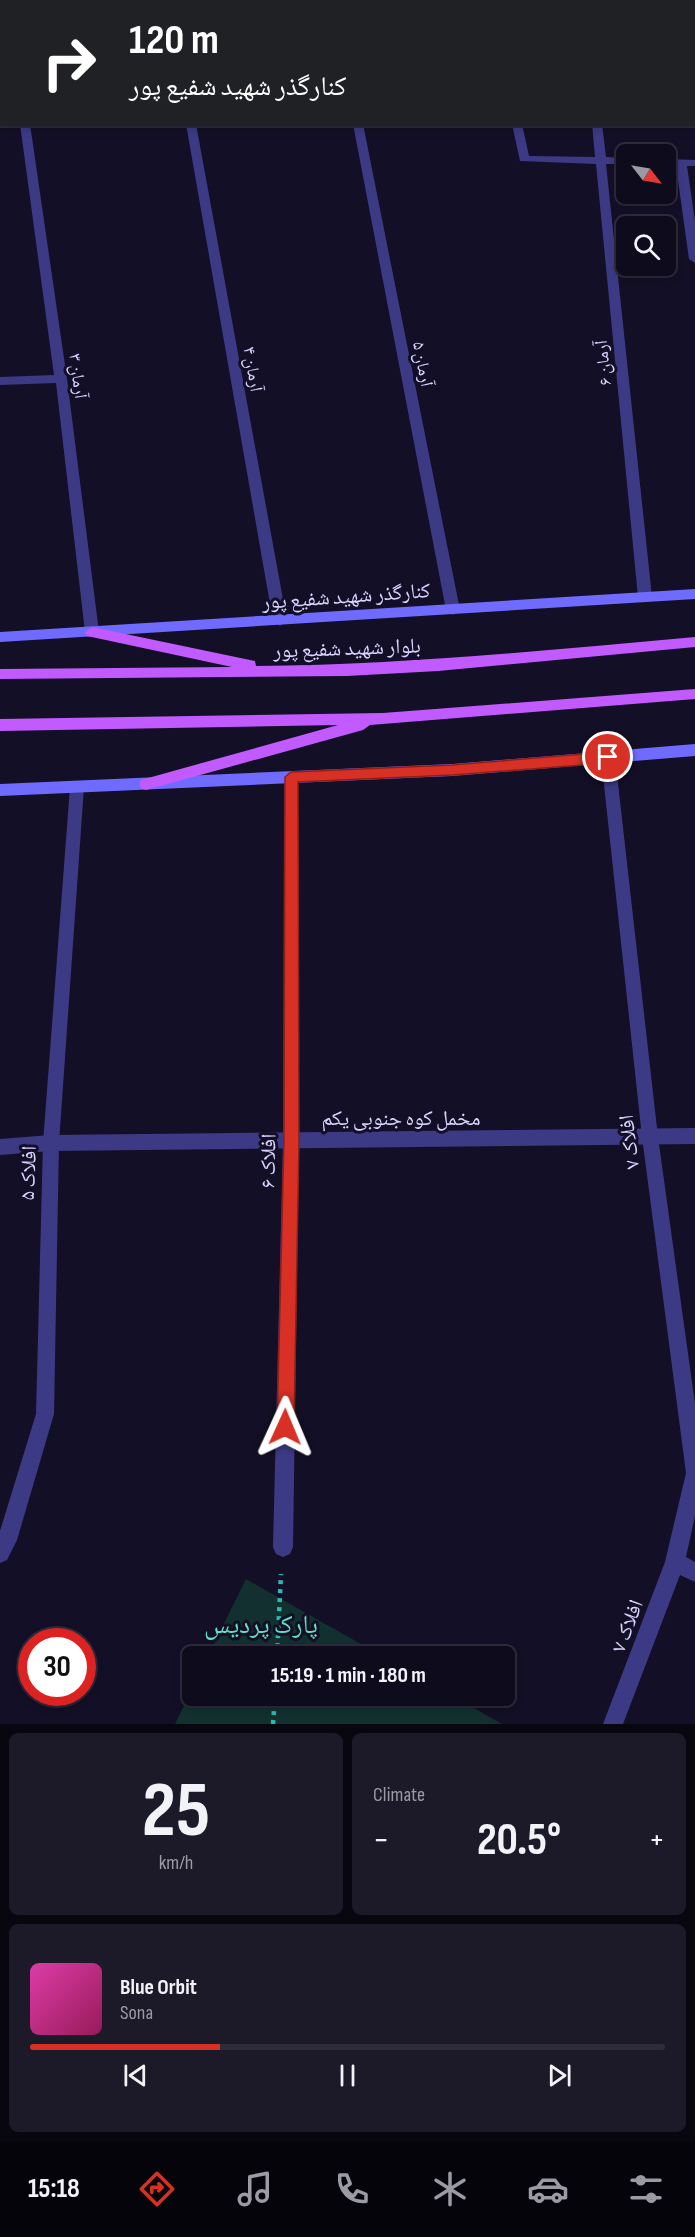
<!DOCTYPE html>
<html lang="en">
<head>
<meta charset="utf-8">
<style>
  body { margin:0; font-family:"Sofia Sans Condensed","Noto Naskh Arabic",sans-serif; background:#1c1929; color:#f1f3f6; height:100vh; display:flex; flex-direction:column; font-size:22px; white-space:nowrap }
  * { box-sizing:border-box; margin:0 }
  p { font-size:20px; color:#9b9ba3 }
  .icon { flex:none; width:33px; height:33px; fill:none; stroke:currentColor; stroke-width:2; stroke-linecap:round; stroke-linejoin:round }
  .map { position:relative; height:1724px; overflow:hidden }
  .side { display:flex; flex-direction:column; gap:9px; padding:9px; background:#08060f; flex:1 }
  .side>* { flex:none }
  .banner { position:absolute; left:0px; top:0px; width:696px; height:126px; box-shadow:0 3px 9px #0003,0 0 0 2px #2e2b3b; background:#202124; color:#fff; overflow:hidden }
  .needle { width:39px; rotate:121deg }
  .tools { position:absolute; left:616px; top:144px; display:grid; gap:12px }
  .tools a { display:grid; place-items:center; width:60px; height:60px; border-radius:9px; background:#0e0b1c; box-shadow:0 3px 9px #0003,0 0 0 2px #2e2b3b; font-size:30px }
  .speed { position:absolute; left:18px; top:1628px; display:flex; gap:12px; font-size:30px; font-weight:700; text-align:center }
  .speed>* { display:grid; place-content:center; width:78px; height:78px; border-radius:50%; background:#0e0b1c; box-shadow:0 3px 9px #0003,0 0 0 2px #2e2b3b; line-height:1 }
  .speed .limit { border:9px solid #d22; background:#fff; color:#111 }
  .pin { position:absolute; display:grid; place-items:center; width:51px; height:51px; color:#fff; margin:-26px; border:3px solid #fff; border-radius:50%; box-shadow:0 2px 6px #0007 }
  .me { position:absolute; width:66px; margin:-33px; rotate:1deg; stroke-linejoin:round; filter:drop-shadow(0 0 4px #0008) }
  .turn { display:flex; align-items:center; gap:21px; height:126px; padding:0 30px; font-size:27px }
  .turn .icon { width:78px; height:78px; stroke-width:2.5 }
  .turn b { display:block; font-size:42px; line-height:51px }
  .big { font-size:45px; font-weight:700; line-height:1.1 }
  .side .widget { flex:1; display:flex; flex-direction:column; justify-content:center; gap:9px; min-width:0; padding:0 21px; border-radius:9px; background:#1c1929 }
  .side .dial { align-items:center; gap:0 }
  .dial b { font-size:78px; line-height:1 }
  .song { display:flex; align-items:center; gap:18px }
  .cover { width:72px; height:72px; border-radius:9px; background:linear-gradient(135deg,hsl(320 70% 55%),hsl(330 70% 35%)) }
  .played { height:6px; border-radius:3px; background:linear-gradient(90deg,#d93025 30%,#2e2b3b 30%) }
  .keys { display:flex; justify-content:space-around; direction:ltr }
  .heat { display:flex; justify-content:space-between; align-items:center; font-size:33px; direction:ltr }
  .side .tiles { flex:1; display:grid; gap:9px; grid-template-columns:1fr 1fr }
  .widget:last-child { grid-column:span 2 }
  .trip { position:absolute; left:182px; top:1646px; width:333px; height:60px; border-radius:9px; background:#0e0b1c; box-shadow:0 3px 9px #0003,0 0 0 2px #2e2b3b; font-weight:700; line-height:60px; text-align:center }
  .tabs { display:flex; height:96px; justify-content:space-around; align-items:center; background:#06040b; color:#9b9ba3 }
  .tabs .icon { width:42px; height:42px }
  .tabs .on { color:#d93025 }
  .tabs b { font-size:27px; color:#f1f3f6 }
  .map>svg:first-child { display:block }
</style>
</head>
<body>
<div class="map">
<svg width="695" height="1724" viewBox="0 0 695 1724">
  <rect width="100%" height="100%" fill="#130f26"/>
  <g fill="#12302f">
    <polygon points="246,1579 382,1656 208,1656"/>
    <polygon points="192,1689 192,1695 451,1695 502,1724 175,1724"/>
  </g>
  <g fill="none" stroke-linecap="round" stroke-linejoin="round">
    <g stroke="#2fb8b0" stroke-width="4.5" stroke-dasharray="4 5" stroke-linecap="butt">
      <polyline points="277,1656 281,1574"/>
      <polyline points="273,1724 275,1695"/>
    </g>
    <g fill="#3d3a85" fill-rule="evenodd">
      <rect x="2" y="0" width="10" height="2"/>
      <rect x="164" y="0" width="10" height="2"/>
      <rect x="329" y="0" width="10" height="2"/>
      <rect x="490" y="0" width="10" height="2"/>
      <rect x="579" y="0" width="10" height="2"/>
      <polygon points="20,124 30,124 67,379 99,632 92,637 85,632 56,383 0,385 0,377 54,375"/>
      <polygon points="186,124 196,124 287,621 280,626 273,621"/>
      <polygon points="353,124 363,124 460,610 453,615 446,610"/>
      <polygon points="512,124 522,124 529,156 595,157 592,124 602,124 606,157 627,158 627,164 606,164 652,597 645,602 638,597 596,164 520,161"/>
      <polygon points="666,159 695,160 695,166 687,166 695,221 695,263 689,259 676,166 666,165"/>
      <polygon points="608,751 613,753 615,757 658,1137 695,1404 695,1516 686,1557 695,1562 695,1582 680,1575 623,1724 603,1724 665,1562 686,1473 642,1137 601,757 603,753"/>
      <polygon points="291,771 296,773 298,777 299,1141 293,1547 290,1554 283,1557 276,1554 273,1547 283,1141 284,777 286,773"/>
      <polygon points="77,781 82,783 84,787 59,1143 54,1414 17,1540 7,1560 0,1563 0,1531 36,1414 43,1143 70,787 72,783"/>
    </g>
    <polygon fill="#3d3a85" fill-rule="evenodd" points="695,1128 695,1144 51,1151 0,1155 0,1139 51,1135"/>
    <g fill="#6f6bff" fill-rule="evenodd">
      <polygon points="695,589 695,599 0,642 0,632"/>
      <polygon points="695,744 695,756 452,776 0,796 0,784 452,764"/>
    </g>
    <g fill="#c25bff" fill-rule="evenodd">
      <path d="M92,627L250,660L255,661L256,666C403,665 549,650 695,637V647L438,671L347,676L0,679V669L232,667L87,636L85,632Z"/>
      <polygon points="695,689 695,699 370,725 363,730 146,790 141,788 139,784 141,780 338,725 0,731 0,719 383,713"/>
    </g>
  </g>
  <polygon fill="#d93025" stroke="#8d1f18" stroke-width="1.5" points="608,752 615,757 608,763 452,775 298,782 299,1140 294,1427 291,1433 285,1436 279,1433 277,1427 284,1140 285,777 291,772 452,765"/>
  <g text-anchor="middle" stroke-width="6" stroke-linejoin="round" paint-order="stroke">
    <g font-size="18" fill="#d9d4ff" stroke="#130f26">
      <text transform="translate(603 363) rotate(-96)" y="6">آرمان ۶</text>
      <text transform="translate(423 364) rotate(79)" y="6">آرمان ۵</text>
      <text transform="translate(253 369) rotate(80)" y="6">آرمان ۴</text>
      <text transform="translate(78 376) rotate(82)" y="6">آرمان ۳</text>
    </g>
    <g font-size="21" fill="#d9d4ff" stroke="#130f26">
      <text transform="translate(346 596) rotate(-4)" y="7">کنارگذر شهید شفیع پور</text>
      <text transform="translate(347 648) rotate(-2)" y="7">بلوار شهید شفیع پور</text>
      <text x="401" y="1125">مخمل کوه جنوبی یکم</text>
      <text transform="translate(629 1142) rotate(-97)" y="7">افلاک ۷</text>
      <text transform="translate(268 1161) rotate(-89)" y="7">افلاک ۶</text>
      <text transform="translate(28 1173) rotate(-88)" y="7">افلاک ۵</text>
      <text transform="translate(627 1626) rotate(-69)" y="7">افلاک ۷</text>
    </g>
    <g font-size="26" fill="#5fe0c0" stroke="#130f26">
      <text x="261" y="1633">پارک پردیس</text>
    </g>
  </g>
</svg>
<div class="tools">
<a><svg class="needle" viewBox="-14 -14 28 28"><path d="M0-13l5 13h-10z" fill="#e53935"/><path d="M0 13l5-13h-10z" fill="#9b9ba3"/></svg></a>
<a><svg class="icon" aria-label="search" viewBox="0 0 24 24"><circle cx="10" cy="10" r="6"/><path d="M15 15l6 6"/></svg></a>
</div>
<div class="speed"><div class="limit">30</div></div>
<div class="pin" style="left:608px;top:757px;background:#d93025"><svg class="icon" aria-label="arrive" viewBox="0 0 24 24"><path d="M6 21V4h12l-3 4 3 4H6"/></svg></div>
<svg class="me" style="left:285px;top:1427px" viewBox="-20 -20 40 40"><path d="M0-17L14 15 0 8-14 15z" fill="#d93025" stroke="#fff" stroke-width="4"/></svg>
<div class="trip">15:19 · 1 min · 180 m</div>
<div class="banner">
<div class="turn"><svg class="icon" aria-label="right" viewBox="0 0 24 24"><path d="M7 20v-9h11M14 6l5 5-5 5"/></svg><div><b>120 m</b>کنارگذر شهید شفیع پور</div></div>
</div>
</div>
<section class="side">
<div class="tiles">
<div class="widget dial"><b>25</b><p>km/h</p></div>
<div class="widget"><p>Climate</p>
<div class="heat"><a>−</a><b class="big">20.5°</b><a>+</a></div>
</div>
<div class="widget">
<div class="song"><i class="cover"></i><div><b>Blue Orbit</b><p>Sona</p></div></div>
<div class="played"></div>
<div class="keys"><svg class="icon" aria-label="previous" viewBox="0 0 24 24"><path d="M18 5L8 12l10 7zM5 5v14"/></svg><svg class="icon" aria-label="pause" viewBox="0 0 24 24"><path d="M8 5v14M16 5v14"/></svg><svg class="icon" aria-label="next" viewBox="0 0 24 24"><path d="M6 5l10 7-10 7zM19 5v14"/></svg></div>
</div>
</div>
</section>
<nav class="tabs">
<b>15:18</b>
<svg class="icon on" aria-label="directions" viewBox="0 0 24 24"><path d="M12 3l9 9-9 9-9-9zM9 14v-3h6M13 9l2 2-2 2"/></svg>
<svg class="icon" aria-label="music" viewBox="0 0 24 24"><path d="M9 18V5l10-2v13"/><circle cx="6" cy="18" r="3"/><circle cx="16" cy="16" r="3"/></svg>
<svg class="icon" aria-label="phone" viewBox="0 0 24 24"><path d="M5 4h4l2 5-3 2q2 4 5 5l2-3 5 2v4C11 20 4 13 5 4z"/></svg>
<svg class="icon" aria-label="climate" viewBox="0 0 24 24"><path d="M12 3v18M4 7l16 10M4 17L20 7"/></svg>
<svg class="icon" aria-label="car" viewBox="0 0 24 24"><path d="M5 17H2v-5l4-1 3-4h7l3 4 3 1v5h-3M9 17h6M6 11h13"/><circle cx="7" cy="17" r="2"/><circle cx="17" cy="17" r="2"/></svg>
<svg class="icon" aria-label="filters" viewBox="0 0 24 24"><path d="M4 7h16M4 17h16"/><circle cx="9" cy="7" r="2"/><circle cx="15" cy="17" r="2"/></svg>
</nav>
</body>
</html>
